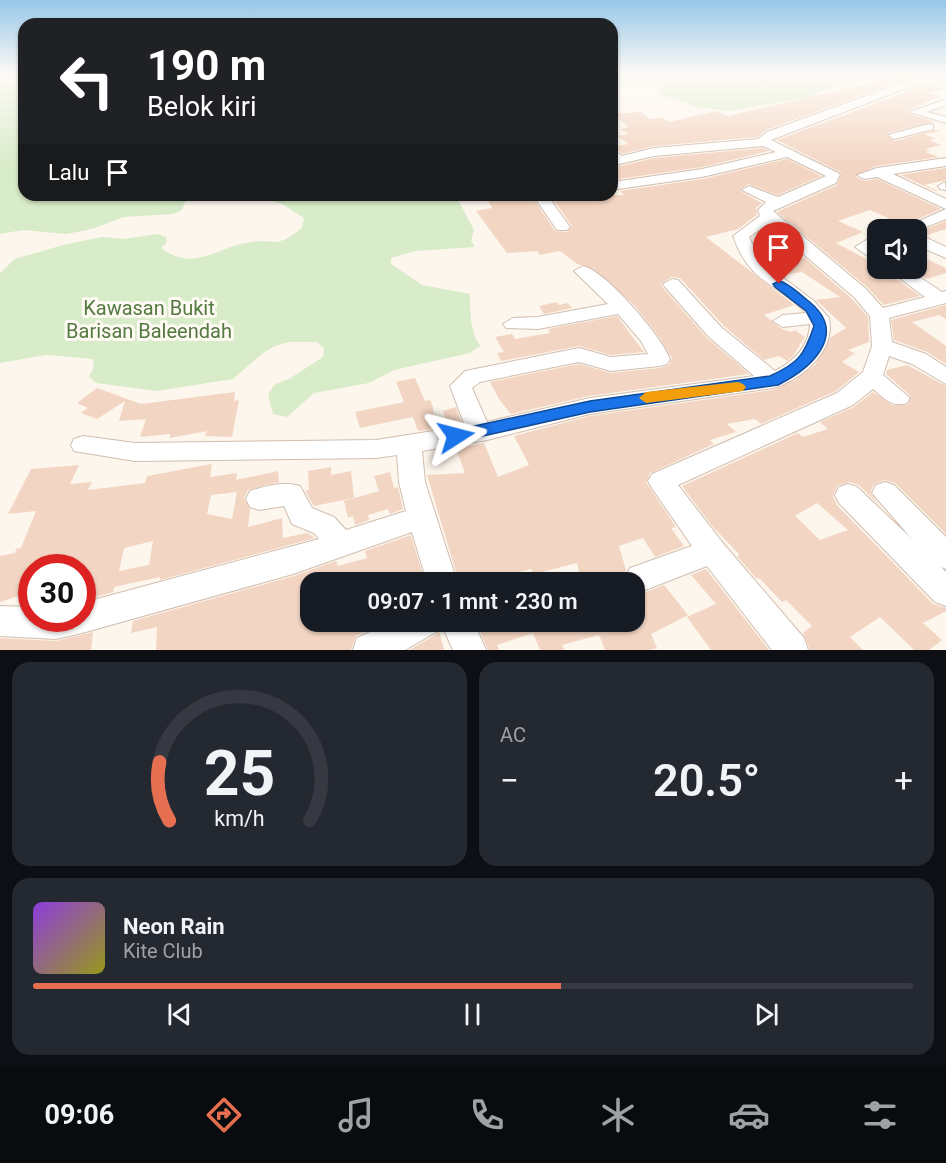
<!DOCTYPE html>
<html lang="id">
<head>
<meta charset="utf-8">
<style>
  body { margin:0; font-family:Roboto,sans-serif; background:#242831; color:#f1f3f6; height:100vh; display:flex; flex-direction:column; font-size:22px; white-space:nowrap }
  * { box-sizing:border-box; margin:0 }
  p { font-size:20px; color:#9ea1a6 }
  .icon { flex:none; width:33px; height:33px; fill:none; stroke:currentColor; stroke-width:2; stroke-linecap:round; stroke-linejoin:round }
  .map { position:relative; height:650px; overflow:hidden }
  .panel { display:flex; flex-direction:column; gap:12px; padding:12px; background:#0d0f14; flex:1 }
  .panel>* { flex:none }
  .top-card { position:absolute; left:18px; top:18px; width:600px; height:183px; border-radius:18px; box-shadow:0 2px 4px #0004; background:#202124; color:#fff; overflow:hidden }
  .controls { position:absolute; left:867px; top:219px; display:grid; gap:12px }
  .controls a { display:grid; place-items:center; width:60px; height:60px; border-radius:12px; background:#171b24; box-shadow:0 2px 4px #0004; font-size:30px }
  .speed { position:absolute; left:18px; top:554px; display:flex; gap:12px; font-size:30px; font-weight:700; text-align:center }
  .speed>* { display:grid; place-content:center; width:78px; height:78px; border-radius:50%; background:#171b24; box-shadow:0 2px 4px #0004; line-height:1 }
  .speed .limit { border:9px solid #d22; background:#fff; color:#111 }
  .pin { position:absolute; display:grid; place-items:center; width:51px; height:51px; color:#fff; margin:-62px -26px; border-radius:50% 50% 50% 0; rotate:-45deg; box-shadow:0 0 6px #0007 }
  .pin .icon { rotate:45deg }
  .me { position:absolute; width:66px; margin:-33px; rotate:81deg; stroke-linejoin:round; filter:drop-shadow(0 0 4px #0008) }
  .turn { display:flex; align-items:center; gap:21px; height:126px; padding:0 30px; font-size:27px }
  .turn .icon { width:78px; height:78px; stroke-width:2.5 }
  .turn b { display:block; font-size:42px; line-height:51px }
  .then { display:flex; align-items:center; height:57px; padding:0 30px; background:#0003; gap:12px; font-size:22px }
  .big { font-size:45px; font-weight:600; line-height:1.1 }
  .panel .tile { flex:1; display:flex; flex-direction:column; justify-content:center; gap:9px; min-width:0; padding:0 21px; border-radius:18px; background:#242831 }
  .panel .dial { align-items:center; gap:0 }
  .dial svg { height:156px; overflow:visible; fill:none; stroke:#363941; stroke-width:7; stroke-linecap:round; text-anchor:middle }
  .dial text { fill:#f1f3f6; stroke:none }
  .song { display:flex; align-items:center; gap:18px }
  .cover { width:72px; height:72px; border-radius:9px; background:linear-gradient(135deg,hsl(270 70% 55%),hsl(60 70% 35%)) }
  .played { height:6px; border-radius:3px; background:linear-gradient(90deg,#e76f51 60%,#363941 60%) }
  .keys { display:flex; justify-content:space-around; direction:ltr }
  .heat { display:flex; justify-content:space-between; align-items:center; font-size:33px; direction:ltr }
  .panel .tiles { flex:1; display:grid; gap:12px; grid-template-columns:1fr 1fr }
  .tile:last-child { grid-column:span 2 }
  .trip { position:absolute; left:300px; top:572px; width:345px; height:60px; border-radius:18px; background:#171b24; box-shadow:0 2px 4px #0004; font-weight:600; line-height:60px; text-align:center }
  .menu { display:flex; height:96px; justify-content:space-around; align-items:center; background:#090b0e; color:#9ea1a6 }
  .menu .icon { width:42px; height:42px }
  .menu .current { color:#e76f51 }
  .menu b { font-size:27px; color:#f1f3f6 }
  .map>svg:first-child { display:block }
</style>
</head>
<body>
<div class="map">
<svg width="946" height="650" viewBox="0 0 946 650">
  <rect width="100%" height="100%" fill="#fdf6ec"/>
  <g fill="#d8ecc9">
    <polygon points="0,75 24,75 24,195 188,195 182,210 173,214 124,217 92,229 66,234 23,230 0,234"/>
    <polygon points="612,75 889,75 820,91 812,97 728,111 698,107 661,95 658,87 649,83 612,85"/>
    <path d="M253,195C306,195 358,195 410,198C428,199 443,192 459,202L474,230L471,241L475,247L416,251L391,258V264L422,285L470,294C470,312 470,331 480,346L470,353L394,370L369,383L314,393L287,417L273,414L268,394L275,384L289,379L323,357L324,348L317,342H289L275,346L263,353L233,379L157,391L96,383L89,376L94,367L93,359L46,355L0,363V273L15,259L63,245L102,237L123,239L158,234L166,237L167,242L161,248C193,272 214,249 246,243C276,237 273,251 302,228L304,218L282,204Z"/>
  </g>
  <g fill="#f3d5c3" fill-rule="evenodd">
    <polygon points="906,75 925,75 892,84 766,130 757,137 654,146 622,154 614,146 629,144 617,136 629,134 620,129 629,127 613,114 641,112 650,119 662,118 670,122 716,111 728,116"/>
    <polygon points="928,84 944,89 927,93 940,96 909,110 908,113 935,122 887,133 886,135 895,141 935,130 940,131 924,134 936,139 929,140 941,145 925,149 930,151 925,152 939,157 876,166 855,176 864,181 877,179 941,209 904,225 870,210 838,221 863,232 836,243 878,265 878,268 884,270 920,296 884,305 867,287 777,212 837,185 842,173 777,140"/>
    <polygon points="763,148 769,151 702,167 612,180 612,163 620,166 654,158"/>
    <polygon points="787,159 821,176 778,195 748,184 740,191 762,203 756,208 757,215 738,229 706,237 794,305 764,315 782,329 791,332 795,330 805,337 793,356 787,361 779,356 764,360 724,326 680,278 671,277 661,284 664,289 706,337 749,374 589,396 511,414 499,399 490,382 579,364 611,373 660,368 669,365 672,358 658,335 634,305 594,269 577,264 560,251 540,255 537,251 507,253 476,211 492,208 486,197 531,195 555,231 567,232 572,226 550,195 624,195 620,191 703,179"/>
    <polygon points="946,168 946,180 924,185 938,191 935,191 901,175"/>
    <polygon points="946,221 946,229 927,235 942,242 919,232"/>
    <polygon points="916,254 946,268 946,273 927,279 911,268 916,268"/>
    <polygon points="805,258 852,299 868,317 869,342 848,350 855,353 842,362 859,372 836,391 761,424 755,419 727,424 736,432 710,440 714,444 650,473 646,482 676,527 671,528 684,546 655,557 643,538 619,546 626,570 623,577 624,582 581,582 577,563 534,574 531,569 510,574 513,582 459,582 427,475 465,473 456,448 484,443 498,477 529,465 514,436 590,416 773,390 796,380 816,364 831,337 846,328 816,300 840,297 802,272 784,275 769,264"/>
    <polygon points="557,302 559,305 568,303 572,308 544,314 539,306"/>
    <polygon points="946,305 946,319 939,315 912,322 946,346 946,364 927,352 894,340 891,320"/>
    <polygon points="617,316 644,352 611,355 579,346 501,361 497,353 504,352 495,337 512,334 515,339 550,333 548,329"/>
    <path d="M907,365L946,386V534L895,483L884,480L874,484L870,493L880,506L859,485L849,482L837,486L833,496L837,505L933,604L946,608V611L923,623L942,640L929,650H914L880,617L850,637L863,650H810L803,633L812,626L786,600L782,602L760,579L756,578L737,556L740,555L712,526L682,486L798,433L803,437L828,429L820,422L854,407L873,392L892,405H908L911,396L886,374L887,370ZM817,503L848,530L820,540L795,516Z"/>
    <polygon points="415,378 425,401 430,400 433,407 434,429 418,431 413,417 360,428 355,412 404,402 396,382"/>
    <polygon points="97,388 141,404 235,392 234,401 239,400 232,437 205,436 207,431 170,438 170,434 140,437 146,419 119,421 125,401 97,419 81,413 88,408 77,403"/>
    <polygon points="456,407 462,424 448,426 443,411"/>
    <path d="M212,464L210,477L237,473L236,480L278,471L279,482L248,490L244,498L250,509L248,527L282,518L283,538L307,533L315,538L160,580V577L114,587L113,592L82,601V567H32L31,605L20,604L22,595L0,602V556L15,553L16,549L21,548L36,511L8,514L31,469L79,465L70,484L92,482L88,490L145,483L147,476ZM237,492L232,519L207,514L211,495ZM153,541L149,565L119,571L124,548Z"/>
    <polygon points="331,467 331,475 351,471 354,498 314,506 305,491 309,490 308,471"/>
    <polygon points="390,472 394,488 398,487 403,509 390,514 388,509 368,515 369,520 355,525 353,516 348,518 344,501 379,491 374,476"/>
    <polygon points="411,535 425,582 399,582 398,579 388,582 310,582 310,605 305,607 313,633 337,621 389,621 356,636 351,650 156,650 157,627 131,633 133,621 294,576 336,561 338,566 367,558 365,551"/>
    <polygon points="706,569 769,650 711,650 687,617 716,604 691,575"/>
    <polygon points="664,585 688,615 651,634 657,648 649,650 605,650 599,635 562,645 564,650 540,650 533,633 497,645 499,650 488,650 475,621 634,621 634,593 641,594"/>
    <polygon points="439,631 444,650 409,650 437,634"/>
    <polygon points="93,632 91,650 0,650 0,638 56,641"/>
  </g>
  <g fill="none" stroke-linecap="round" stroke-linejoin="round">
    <defs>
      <g id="minor">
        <path d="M933,75H946V77L901,90L771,140L840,174L836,183L773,211L866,289L883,308L925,297L886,268H906L942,292L946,291V303L889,318L892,342L926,354L946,367V384L912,364L889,356L883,375L910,398L907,403C892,408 884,398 873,389L853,405L678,485L722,542L804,638L808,650H772L707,566L640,592L634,590V582H627L625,578L630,568L692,546L652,488L648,481L652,474L837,393L863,372L872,346L870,316L854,297L768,224L749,237L761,261L814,301L829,318C836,351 802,380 773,388L590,414L487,440L422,451L425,482L457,582H427L412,532L293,574L82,633L56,639L0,636V606L32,607V618H82V603L319,539L314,533L292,524L284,506L259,510L250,507L246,499L250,491C265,486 285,481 300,486L312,508L334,517L346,530L406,511L399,482L397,455L376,458L135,461L74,451L71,445L74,439L83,436L135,443L376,440L465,426L450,386L465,371L579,348L611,357L648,354L641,341L618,314L538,329L506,328L503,324L513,318L538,317L608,304L574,271L583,266C606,271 662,337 670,359L667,364L660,366L611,371L579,362L480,382L472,388L487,422L590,398L754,376L708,336L666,288L663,284L672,279L678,280L722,328L775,371C794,361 809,347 810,324L783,327L773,321L783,315L806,313C775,280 751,286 733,236L760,216L758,210L766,202L742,190L749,186L778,197L826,176L787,157L702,177L618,189L612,186L613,182L702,169L776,152L763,146L654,156L619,164L612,160V149L622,156L654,148L758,139L767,132L893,86Z"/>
        <polygon points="946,99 946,105 927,112 946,117 946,123 910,112"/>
        <polygon points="929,124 933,125 933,129 894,139 888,135"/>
        <polygon points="946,158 946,166 893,174 946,199 946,209 877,177 864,179 857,175 877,168"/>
        <polygon points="945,182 946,190 940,189 938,186"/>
        <polygon points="533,195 547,195 570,227 567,230 557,230"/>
        <polygon points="946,209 946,219 916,231 899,230"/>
        <polygon points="878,233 878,245 874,247 878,250 878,263 855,247"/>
        <polygon points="916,233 946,247 946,258 916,245"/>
        <polygon points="885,482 894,485 946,537 946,569 941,567 946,572 946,606 935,602 839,503 835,495 839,487 848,484 857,487 912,539 872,493 876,485"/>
        <polygon points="394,621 473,621 486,650 453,650 440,621 436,632 405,650 353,650 357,638"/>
      </g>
    </defs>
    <use href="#minor" stroke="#d1beb0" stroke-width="2"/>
    <use href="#minor" fill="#fff" fill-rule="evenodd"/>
  </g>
  <linearGradient id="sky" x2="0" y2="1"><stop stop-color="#97c7e8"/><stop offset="0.45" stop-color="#fefbf6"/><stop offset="1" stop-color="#fefbf6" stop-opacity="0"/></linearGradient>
  <rect width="946" height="166" fill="url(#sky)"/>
  <path fill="#1a73e8" stroke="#114b97" stroke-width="1.5" d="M779,281C789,283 798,293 806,299C850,332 814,367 778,385L590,412L456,442L447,436L456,430L590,401L770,376C798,363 804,356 814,326L806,311L775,287L773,284Z"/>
  <polygon fill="#f59e0b" points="738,382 743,384 746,387 743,391 646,403 639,398 646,392"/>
  <g text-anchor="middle" stroke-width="6" stroke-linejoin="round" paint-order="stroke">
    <g font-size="20" fill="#537a41" stroke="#fffaf3">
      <text x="149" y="315">Kawasan Bukit<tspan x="149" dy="23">Barisan Baleendah</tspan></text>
    </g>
  </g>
</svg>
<div class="controls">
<a><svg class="icon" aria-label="sound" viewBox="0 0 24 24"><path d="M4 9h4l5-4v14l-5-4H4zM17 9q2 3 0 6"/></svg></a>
</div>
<div class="speed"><div class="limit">30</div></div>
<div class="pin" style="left:779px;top:284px;background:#d93025"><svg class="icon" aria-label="arrive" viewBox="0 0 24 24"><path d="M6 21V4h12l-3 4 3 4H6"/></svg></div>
<svg class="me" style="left:456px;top:436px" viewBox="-20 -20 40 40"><path d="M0-17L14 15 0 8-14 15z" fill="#1a73e8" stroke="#fff" stroke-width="4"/></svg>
<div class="trip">09:07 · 1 mnt · 230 m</div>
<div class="top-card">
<div class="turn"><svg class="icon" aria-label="left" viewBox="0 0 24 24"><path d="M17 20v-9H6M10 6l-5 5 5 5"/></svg><div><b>190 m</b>Belok kiri</div></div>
<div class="then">Lalu<svg class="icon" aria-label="arrive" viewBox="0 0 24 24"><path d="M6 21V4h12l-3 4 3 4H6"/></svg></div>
</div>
</div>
<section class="panel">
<div class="tiles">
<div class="tile dial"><svg viewBox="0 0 100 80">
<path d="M14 69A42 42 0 1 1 86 69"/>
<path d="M14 69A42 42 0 0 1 9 39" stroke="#e76f51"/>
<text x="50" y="56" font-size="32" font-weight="700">25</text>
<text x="50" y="72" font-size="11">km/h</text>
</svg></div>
<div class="tile"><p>AC</p>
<div class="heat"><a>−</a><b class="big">20.5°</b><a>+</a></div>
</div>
<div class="tile">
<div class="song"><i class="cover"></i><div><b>Neon Rain</b><p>Kite Club</p></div></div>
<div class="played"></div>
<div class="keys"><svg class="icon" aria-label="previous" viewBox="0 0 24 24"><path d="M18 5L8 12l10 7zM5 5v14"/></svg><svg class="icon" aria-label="pause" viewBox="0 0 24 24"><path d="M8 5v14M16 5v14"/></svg><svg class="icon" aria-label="next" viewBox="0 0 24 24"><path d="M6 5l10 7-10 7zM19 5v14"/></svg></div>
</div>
</div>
</section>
<nav class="menu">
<b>09:06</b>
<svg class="icon current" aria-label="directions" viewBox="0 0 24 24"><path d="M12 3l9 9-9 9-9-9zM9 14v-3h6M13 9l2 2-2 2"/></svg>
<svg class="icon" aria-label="music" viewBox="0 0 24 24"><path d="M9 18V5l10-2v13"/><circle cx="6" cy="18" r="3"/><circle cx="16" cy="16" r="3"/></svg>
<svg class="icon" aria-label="phone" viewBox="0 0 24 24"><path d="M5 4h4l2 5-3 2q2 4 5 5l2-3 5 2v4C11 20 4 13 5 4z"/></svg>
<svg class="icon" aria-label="climate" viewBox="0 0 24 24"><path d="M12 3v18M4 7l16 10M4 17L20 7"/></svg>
<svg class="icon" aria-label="car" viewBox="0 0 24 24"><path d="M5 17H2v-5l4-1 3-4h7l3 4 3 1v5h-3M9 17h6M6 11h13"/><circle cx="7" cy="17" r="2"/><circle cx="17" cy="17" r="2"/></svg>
<svg class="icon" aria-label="filters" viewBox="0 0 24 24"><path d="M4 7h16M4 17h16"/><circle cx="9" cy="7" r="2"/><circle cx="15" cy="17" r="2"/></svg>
</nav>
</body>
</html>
